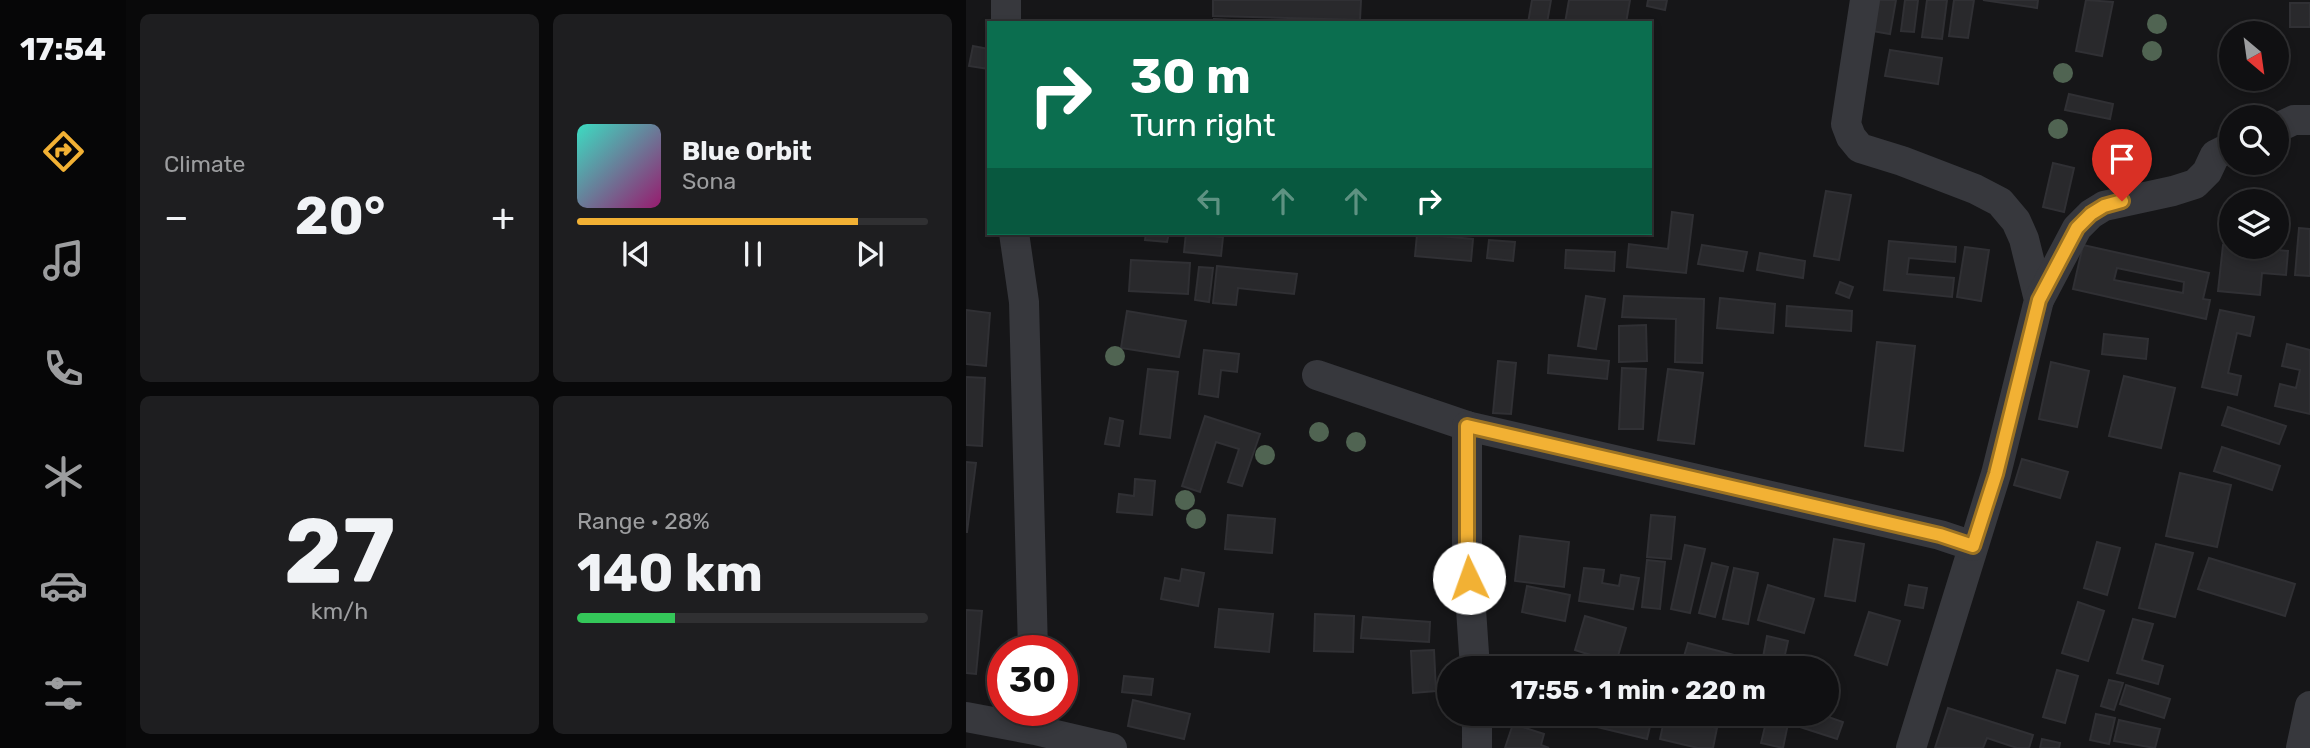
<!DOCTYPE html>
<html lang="en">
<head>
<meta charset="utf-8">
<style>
  body { margin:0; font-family:Rubik,sans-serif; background:#1e1e20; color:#f1f3f6; height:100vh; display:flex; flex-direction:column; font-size:26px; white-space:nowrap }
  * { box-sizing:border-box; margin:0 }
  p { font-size:23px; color:#9c9d9f }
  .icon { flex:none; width:38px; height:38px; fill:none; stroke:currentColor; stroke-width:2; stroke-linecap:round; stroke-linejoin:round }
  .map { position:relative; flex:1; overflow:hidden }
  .side { display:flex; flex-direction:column; gap:14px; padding:14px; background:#09090a; width:840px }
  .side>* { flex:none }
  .top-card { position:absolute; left:21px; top:21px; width:665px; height:214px; border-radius:0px; box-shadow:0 4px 10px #0003,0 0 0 2px #303032; background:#0b6e4f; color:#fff; overflow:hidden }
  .needle { width:46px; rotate:151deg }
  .controls { position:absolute; left:1253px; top:21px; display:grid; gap:14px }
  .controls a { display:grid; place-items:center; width:70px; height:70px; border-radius:50%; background:#101012; box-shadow:0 4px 10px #0003,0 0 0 2px #303032; font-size:35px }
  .speed { position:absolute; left:21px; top:635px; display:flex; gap:14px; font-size:35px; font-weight:700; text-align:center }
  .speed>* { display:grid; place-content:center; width:91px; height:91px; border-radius:50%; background:#101012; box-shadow:0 4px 10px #0003,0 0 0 2px #303032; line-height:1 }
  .speed .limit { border:10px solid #d22; background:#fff; color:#111 }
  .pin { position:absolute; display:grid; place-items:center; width:60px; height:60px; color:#fff; margin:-72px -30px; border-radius:50% 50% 50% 0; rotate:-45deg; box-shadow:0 0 7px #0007 }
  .pin .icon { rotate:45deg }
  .me { position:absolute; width:77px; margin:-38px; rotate:357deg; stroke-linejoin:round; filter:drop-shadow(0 0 5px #0008) }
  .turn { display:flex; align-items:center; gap:24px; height:147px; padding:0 28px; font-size:32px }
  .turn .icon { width:91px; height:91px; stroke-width:2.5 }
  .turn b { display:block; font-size:49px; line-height:60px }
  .lanes { display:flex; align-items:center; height:66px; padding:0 28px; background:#0003; justify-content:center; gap:35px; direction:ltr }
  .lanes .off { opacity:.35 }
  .big { font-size:52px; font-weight:700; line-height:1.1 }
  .side .widget { flex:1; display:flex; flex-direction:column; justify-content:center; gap:10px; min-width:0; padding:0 24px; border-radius:10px; background:#1e1e20 }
  .side .dial { align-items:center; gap:0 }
  .dial b { font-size:91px; line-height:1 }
  .song { display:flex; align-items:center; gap:21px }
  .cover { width:84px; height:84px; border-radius:10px; background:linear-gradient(135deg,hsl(170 70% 55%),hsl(320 70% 35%)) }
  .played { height:7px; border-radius:4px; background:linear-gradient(90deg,#f2b134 80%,#303032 80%) }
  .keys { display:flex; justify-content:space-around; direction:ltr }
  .heat { display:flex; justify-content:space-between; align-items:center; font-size:38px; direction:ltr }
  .charge { height:10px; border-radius:5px; background:linear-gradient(90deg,#34c759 28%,#303032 0) }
  .side .tiles { flex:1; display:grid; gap:14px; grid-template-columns:repeat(2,1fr) }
  .trip { position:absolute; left:471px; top:656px; width:402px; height:70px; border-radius:35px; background:#101012; box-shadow:0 4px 10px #0003,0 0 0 2px #303032; font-weight:700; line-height:70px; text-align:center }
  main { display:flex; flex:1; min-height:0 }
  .dock { display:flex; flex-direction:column; width:126px; justify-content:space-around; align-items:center; background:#060607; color:#9c9d9f }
  .dock .icon { width:49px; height:49px }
  .dock .current { color:#f2b134 }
  .dock b { font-size:32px; color:#f1f3f6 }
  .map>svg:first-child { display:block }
</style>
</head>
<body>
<main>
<nav class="dock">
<b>17:54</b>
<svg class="icon current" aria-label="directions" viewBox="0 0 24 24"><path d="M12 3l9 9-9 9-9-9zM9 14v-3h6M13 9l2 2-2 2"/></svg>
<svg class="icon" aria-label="music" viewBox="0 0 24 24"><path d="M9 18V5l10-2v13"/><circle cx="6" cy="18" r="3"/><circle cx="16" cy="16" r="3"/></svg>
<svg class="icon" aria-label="phone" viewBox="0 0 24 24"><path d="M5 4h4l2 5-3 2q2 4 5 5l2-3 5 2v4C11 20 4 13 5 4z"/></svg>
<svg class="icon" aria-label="climate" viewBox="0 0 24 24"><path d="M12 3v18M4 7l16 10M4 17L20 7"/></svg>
<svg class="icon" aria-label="car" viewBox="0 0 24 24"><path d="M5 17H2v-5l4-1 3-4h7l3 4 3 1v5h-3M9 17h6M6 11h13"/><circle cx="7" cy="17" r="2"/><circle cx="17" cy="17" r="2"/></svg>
<svg class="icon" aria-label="filters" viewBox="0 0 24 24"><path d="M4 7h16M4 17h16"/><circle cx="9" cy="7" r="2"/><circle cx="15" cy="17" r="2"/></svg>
</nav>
<section class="side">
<div class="tiles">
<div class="widget"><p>Climate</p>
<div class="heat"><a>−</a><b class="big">20°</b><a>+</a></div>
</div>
<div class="widget">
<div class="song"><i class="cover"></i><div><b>Blue Orbit</b><p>Sona</p></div></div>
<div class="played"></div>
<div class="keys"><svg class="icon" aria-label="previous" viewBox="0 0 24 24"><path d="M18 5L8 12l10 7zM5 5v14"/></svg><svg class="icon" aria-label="pause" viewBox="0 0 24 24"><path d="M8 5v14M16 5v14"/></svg><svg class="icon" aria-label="next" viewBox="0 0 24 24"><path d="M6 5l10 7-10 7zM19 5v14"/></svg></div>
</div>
<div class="widget dial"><b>27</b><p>km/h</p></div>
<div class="widget"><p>Range · 28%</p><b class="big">140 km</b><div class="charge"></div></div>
</div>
</section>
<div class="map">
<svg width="1344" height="748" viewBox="0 0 1344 748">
  <rect width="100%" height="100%" fill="#161618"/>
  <g fill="#29292c" stroke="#303034" stroke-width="2" fill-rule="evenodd">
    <polygon points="247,0 395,0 394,20 247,16"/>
    <polygon points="566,0 585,0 581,23 562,23"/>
    <polygon points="603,0 664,0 660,23 599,23"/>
    <polygon points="682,0 701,0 699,10 681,6"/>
    <polygon points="911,0 930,0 924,34 906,31"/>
    <polygon points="939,0 952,0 948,32 935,31"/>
    <polygon points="961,0 981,0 976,39 956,37"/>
    <polygon points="988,0 1008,0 1002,38 983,36"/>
    <polygon points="1017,0 1072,0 1071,8"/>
    <polygon points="1120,0 1147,2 1136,56 1110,51"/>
    <rect x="1324" y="3" width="20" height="24"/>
    <polygon points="248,19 320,23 248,23"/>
    <polygon points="7,46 23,49 23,69 3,66"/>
    <polygon points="924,50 976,58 972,84 919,76"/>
    <polygon points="1103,94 1147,104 1144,119 1099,110"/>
    <polygon points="1087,163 1108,168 1098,212 1077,207"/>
    <polygon points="860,191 885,195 873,260 848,256"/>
    <polygon points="706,212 727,215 720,273 661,267 663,244 702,249"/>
    <polygon points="1333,228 1344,229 1344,276 1329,275"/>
    <polygon points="180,233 203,233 201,242 179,240"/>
    <polygon points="220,233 244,233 244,236 257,237 255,256 218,252"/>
    <polygon points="451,234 507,239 505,261 449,256"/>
    <polygon points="523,240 549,242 547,261 521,258"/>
    <polygon points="923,241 990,247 989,262 943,258 941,274 988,278 986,297 918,290"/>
    <polygon points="736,245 781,252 777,271 732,264"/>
    <path d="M1117,245L1243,273L1237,299L1244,300L1240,319L1107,289ZM1151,268L1218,282L1217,293L1148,280Z"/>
    <polygon points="1257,245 1322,251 1320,275 1296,273 1294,295 1252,291"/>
    <polygon points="999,247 1023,250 1015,301 991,297"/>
    <polygon points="600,250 649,252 648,271 599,268"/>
    <polygon points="794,253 839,261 837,278 791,270"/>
    <polygon points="165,260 224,263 222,294 163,291"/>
    <polygon points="251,266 331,274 328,294 272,288 270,305 247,303"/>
    <polygon points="233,267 247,268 243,302 229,300"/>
    <polygon points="874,282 887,287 883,298 870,293"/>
    <polygon points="620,296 639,299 630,349 612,346"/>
    <polygon points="658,296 738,299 736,363 709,362 710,319 656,317"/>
    <polygon points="754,298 809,304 807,333 751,328"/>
    <polygon points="821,306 886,311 885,331 820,326"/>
    <polygon points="0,310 24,313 20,366 0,364"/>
    <polygon points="1254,310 1288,317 1284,336 1271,333 1262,373 1275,376 1271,395 1236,387"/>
    <polygon points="161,311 220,321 213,357 155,348"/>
    <polygon points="680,325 681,361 653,362 653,326"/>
    <polygon points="1138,334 1182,339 1180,359 1136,354"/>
    <polygon points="911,342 949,346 937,451 899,446"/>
    <polygon points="1321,344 1344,350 1344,414 1309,406 1314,384 1330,388 1334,370 1316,366"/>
    <polygon points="238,350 273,354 271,372 255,370 252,397 233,394"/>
    <polygon points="583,355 643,361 641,379 582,373"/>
    <polygon points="532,361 550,363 545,414 527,413"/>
    <polygon points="1085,362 1123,371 1111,427 1073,419"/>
    <polygon points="656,368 680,369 677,429 653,429"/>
    <polygon points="182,369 212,372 204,438 174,434"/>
    <polygon points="702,369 737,373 728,444 692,440"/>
    <polygon points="1158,376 1209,388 1195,448 1143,436"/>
    <polygon points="0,377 19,378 16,446 0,445"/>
    <polygon points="1262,407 1320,426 1313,444 1256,425"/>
    <polygon points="239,416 294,434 276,486 262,482 273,449 250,442 234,492 216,486"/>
    <polygon points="144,418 157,421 153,446 139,444"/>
    <polygon points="1256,447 1314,466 1306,490 1248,471"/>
    <polygon points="1056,459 1102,472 1094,498 1048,485"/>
    <polygon points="0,462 10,463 1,532 0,532"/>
    <polygon points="1214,473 1265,485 1251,547 1200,536"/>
    <polygon points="169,479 189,481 186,515 151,512 153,494 168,496"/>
    <polygon points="262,515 309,519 306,553 259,549"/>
    <polygon points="685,515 709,517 705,559 681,557"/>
    <polygon points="554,536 603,542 598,587 549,581"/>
    <polygon points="868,539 898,544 889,601 859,596"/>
    <polygon points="1131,542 1154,548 1141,595 1118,588"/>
    <polygon points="1190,544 1227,553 1209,617 1173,608"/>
    <polygon points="719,545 739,549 724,613 705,609"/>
    <polygon points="1243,558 1329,584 1319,616 1232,589"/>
    <polygon points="681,560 699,562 694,609 676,607"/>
    <polygon points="746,563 762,567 749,617 733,613"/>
    <polygon points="618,568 638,570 636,583 653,586 655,575 673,578 667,609 613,601"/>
    <polygon points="768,568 792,573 782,624 757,619"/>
    <polygon points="216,569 238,573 232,606 195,599 199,578 214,581"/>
    <polygon points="802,585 848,599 838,633 792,620"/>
    <polygon points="943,585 961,588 957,608 939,605"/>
    <polygon points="561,586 604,595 599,621 556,612"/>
    <polygon points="1112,602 1138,611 1122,661 1096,653"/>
    <polygon points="253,609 307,614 303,652 249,647"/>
    <polygon points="0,610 16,611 10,674 0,673"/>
    <polygon points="903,612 934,621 921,665 889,655"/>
    <polygon points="349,614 388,616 387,652 348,651"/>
    <polygon points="619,616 660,628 650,663 609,650"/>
    <polygon points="397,617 464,622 463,642 395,638"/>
    <polygon points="1167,619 1187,624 1176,660 1197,666 1192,684 1151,673"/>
    <polygon points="801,636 822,641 816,668 795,668"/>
    <polygon points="722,643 768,655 764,668 736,668 716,663"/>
    <polygon points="468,650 470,691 447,693 445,651"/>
    <polygon points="1091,670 1112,676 1099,723 1077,717"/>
    <polygon points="158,676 187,679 185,695 156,692"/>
    <polygon points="1143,680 1157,683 1148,710 1135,706"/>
    <polygon points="1160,685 1204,699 1198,718 1154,704"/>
    <polygon points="167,700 224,714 218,739 162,726"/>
    <polygon points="982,708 1067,735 1063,748 1051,748 1021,738 1017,748 969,748"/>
    <polygon points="634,714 687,714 681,739 631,727"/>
    <polygon points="802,714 824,714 817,748 795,743"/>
    <polygon points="831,714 854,714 877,722 871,739 828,725"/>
    <polygon points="1130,714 1149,718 1143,744 1124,740"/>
    <polygon points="699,716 751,728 747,748 732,748 694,739"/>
    <polygon points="1153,720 1194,729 1189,748 1148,741"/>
    <polygon points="547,724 578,734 575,745 583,748 539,748"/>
    <polygon points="1076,739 1094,743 1093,748 1074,748"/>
  </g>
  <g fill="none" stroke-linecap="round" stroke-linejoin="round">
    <g stroke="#37383d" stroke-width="30">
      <polyline points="899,0 880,124 885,137 894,148 936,161 1009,189 1034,202 1050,221 1058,239 1073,300 1030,474 945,748"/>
      <polyline points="40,23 40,0"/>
      <polyline points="1311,128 1328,120 1344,120"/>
      <polyline points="48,233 58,302 67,651"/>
      <polyline points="1073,300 1111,228 1125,214 1138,206 1207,191 1229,184 1241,172 1249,155 1265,147"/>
      <polyline points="351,375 501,426 974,535 1007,546"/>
      <polyline points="501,426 501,550 509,668"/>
      <polyline points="511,714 511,748"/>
      <polyline points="0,717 69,730 146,748"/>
      <polyline points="1335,748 1344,706"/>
    </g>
  </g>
  <g fill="#506452">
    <circle cx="1191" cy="24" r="10"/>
    <circle cx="1186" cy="51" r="10"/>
    <circle cx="1097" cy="73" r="10"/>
    <circle cx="1092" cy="129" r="10"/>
    <circle cx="149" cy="356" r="10"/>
    <circle cx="353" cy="432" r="10"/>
    <circle cx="390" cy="442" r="10"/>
    <circle cx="299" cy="455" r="10"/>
    <circle cx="219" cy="500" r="10"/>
    <circle cx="230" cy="519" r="10"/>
  </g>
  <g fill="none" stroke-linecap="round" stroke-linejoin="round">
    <defs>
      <polyline id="route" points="503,578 501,550 501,426 974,535 1007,546 1030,474 1073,300 1111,228 1125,214 1138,206 1156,201"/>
    </defs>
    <use href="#route" stroke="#9d7322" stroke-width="18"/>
    <use href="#route" stroke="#f2b134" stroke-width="12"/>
  </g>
</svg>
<div class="controls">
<a><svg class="needle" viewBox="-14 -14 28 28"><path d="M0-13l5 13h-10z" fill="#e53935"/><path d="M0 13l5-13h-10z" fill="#9c9d9f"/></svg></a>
<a><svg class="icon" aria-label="search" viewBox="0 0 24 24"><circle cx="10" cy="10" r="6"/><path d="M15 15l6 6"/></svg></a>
<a><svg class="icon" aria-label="layers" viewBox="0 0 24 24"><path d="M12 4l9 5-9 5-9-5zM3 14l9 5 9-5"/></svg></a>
</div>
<div class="speed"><div class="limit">30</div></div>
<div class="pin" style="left:1156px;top:201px;background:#d93025"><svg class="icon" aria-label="arrive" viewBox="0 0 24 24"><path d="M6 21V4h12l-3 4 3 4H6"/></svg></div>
<svg class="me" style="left:503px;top:578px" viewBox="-20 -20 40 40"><circle r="19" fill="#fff"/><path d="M0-13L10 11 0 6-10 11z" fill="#f2b134"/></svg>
<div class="trip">17:55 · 1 min · 220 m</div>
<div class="top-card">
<div class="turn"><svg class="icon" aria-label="right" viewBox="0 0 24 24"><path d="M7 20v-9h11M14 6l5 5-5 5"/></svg><div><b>30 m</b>Turn right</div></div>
<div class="lanes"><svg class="icon off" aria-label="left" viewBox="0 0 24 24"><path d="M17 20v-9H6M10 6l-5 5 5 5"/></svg><svg class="icon off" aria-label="ahead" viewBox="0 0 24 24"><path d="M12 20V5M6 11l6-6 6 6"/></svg><svg class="icon off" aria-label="ahead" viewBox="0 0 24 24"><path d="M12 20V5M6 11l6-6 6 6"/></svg><svg class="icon" aria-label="right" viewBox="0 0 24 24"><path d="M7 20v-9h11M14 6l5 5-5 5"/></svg></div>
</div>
</div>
</main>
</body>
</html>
